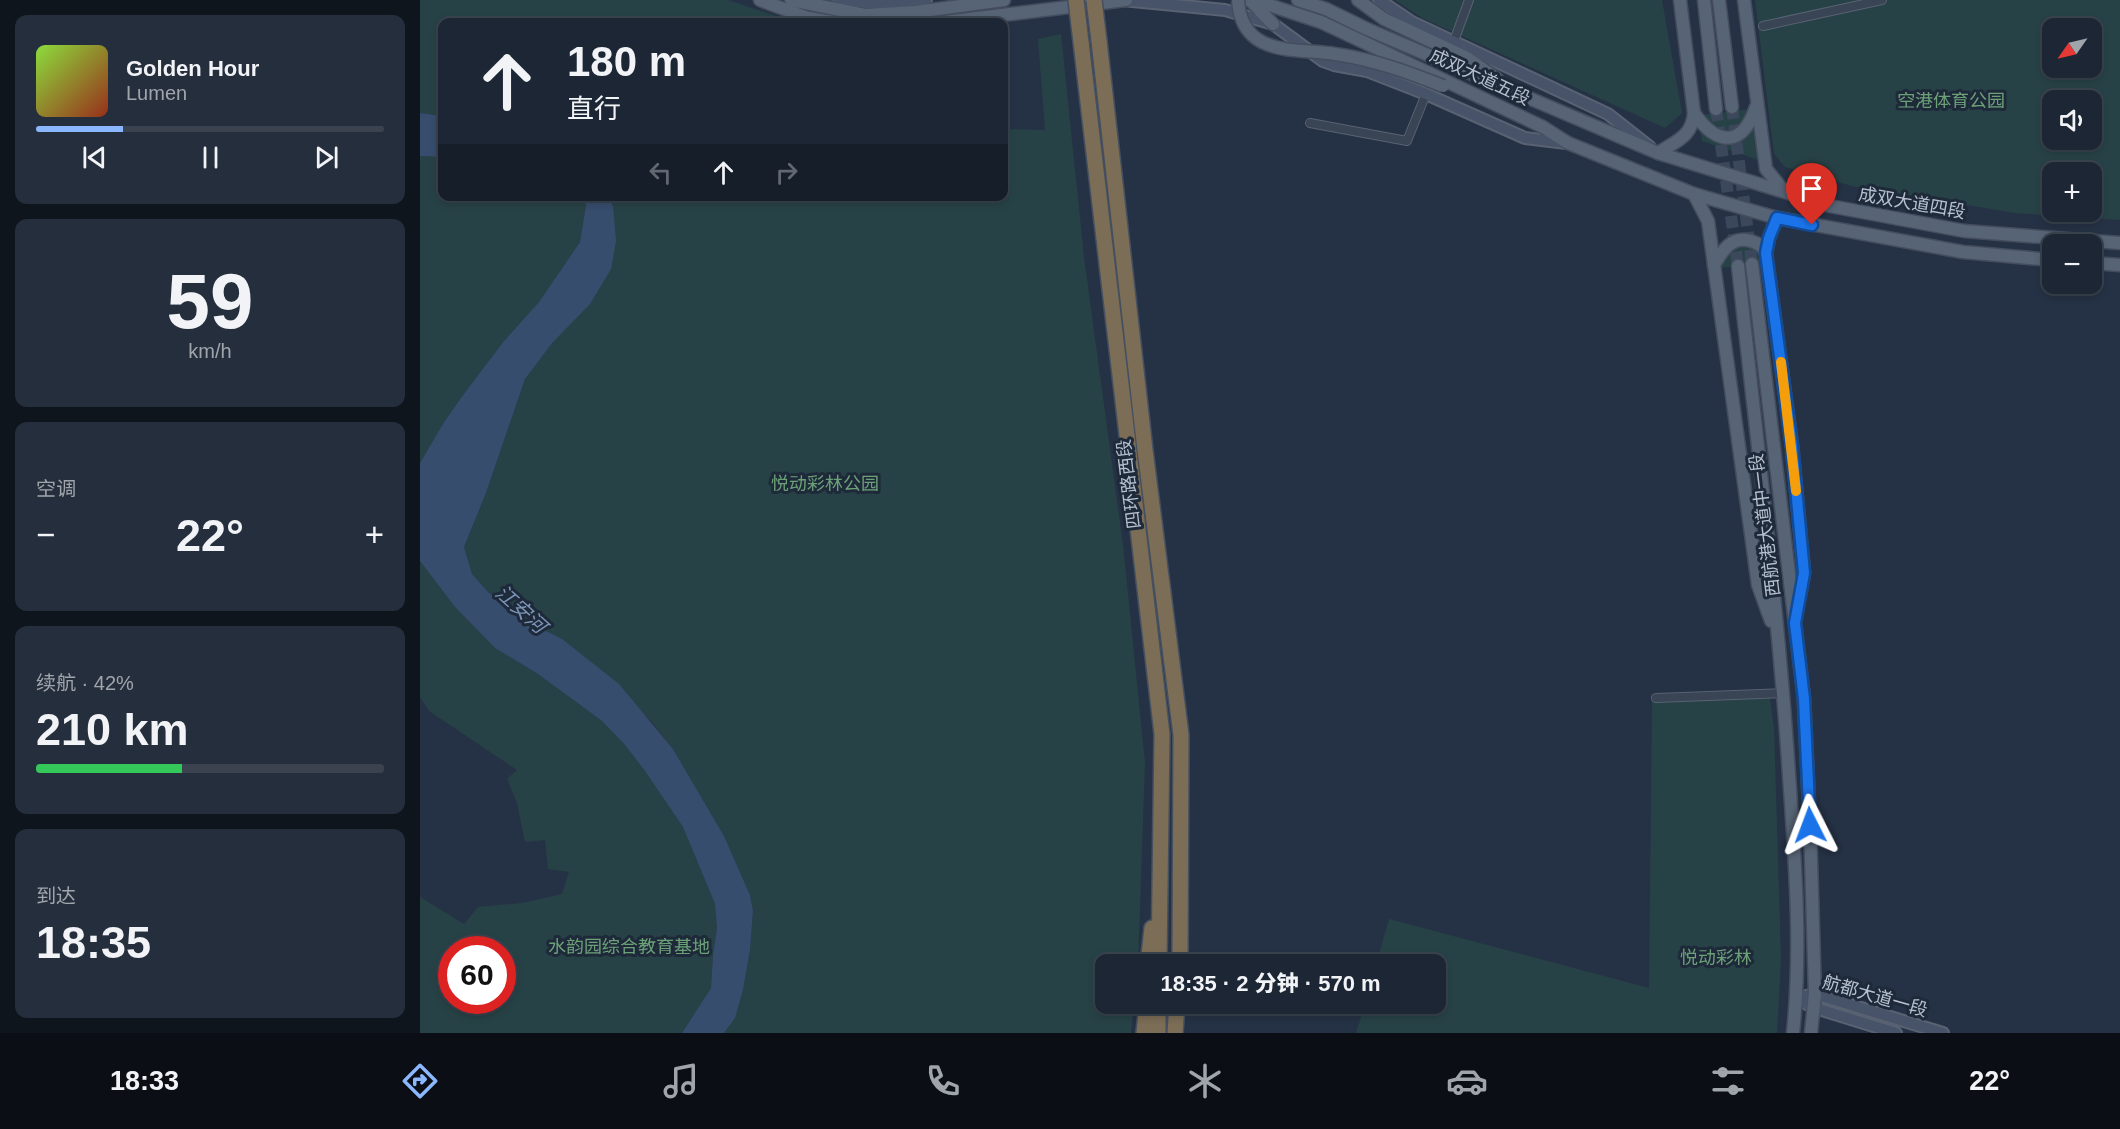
<!DOCTYPE html>
<html lang="zh">
<head>
<meta charset="utf-8">
<style>
  body { margin:0; font-family:Helvetica,"Noto Sans SC",sans-serif; background:#252e3c; color:#f1f3f6; height:100vh; display:flex; flex-direction:column; font-size:22px; white-space:nowrap }
  * { box-sizing:border-box; margin:0 }
  p { font-size:20px; color:#a0a5ac }
  .icon { flex:none; width:33px; height:33px; fill:none; stroke:currentColor; stroke-width:2; stroke-linecap:round; stroke-linejoin:round }
  .map { position:relative; flex:1; overflow:hidden }
  .drawer { display:flex; flex-direction:column; gap:15px; padding:15px; background:#0f151d; width:420px }
  .drawer>* { flex:none }
  .hud { position:absolute; left:18px; top:18px; width:570px; height:183px; border-radius:12px; box-shadow:0 3px 9px #0003,0 0 0 2px #3a434f; background:#1c2634; color:#f1f3f6; overflow:hidden }
  .needle { width:39px; rotate:236deg }
  .buttons { position:absolute; left:1622px; top:18px; display:grid; gap:12px }
  .buttons a { display:grid; place-items:center; width:60px; height:60px; border-radius:12px; background:#1c2634; box-shadow:0 3px 9px #0003,0 0 0 2px #3a434f; font-size:30px }
  .speed { position:absolute; left:18px; top:936px; display:flex; gap:12px; font-size:30px; font-weight:700; text-align:center }
  .speed>* { display:grid; place-content:center; width:78px; height:78px; border-radius:50%; background:#1c2634; box-shadow:0 3px 9px #0003,0 0 0 2px #3a434f; line-height:1 }
  .speed .limit { border:9px solid #d22; background:#fff; color:#111 }
  .pin { position:absolute; display:grid; place-items:center; width:51px; height:51px; color:#fff; margin:-62px -26px; border-radius:50% 50% 50% 0; rotate:-45deg; box-shadow:0 0 6px #0007 }
  .pin .icon { rotate:45deg }
  .me { position:absolute; width:66px; margin:-33px; rotate:357deg; stroke-linejoin:round; filter:drop-shadow(0 0 4px #0008) }
  .turn { display:flex; align-items:center; gap:21px; height:126px; padding:0 30px; font-size:27px }
  .turn .icon { width:78px; height:78px; stroke-width:2.5 }
  .turn b { display:block; font-size:42px; line-height:51px }
  .lanes { display:flex; align-items:center; height:57px; padding:0 30px; background:#0003; justify-content:center; gap:30px; direction:ltr }
  .lanes .off { opacity:.35 }
  .big { font-size:45px; font-weight:800; line-height:1.1 }
  .drawer .tile { flex:1; display:flex; flex-direction:column; justify-content:center; gap:9px; min-width:0; padding:0 21px; border-radius:12px; background:#252e3c }
  .drawer .dial { align-items:center; gap:0 }
  .dial b { font-size:78px; line-height:1 }
  .song { display:flex; align-items:center; gap:18px }
  .cover { width:72px; height:72px; border-radius:9px; background:linear-gradient(135deg,hsl(90 70% 55%),hsl(10 70% 35%)) }
  .played { height:6px; border-radius:3px; background:linear-gradient(90deg,#8bb7ff 25%,#3a434f 25%) }
  .keys { display:flex; justify-content:space-around; direction:ltr }
  .heat { display:flex; justify-content:space-between; align-items:center; font-size:33px; direction:ltr }
  .charge { height:9px; border-radius:4px; background:linear-gradient(90deg,#34c759 42%,#3a434f 0) }
  .trip { position:absolute; left:675px; top:954px; width:351px; height:60px; border-radius:12px; background:#1c2634; box-shadow:0 3px 9px #0003,0 0 0 2px #3a434f; font-weight:800; line-height:60px; text-align:center }
  .tabs { display:flex; height:96px; justify-content:space-around; align-items:center; background:#0b0f15; color:#a0a5ac }
  .tabs .icon { width:42px; height:42px }
  .tabs .selected { color:#8bb7ff }
  .tabs b { font-size:27px; color:#f1f3f6 }
  main { display:flex; flex:1; min-height:0 }
  .map>svg:first-child { display:block }
</style>
</head>
<body>
<main>
<section class="drawer">
<div class="tile">
<div class="song"><i class="cover"></i><div><b>Golden Hour</b><p>Lumen</p></div></div>
<div class="played"></div>
<div class="keys"><svg class="icon" aria-label="previous" viewBox="0 0 24 24"><path d="M18 5L8 12l10 7zM5 5v14"/></svg><svg class="icon" aria-label="pause" viewBox="0 0 24 24"><path d="M8 5v14M16 5v14"/></svg><svg class="icon" aria-label="next" viewBox="0 0 24 24"><path d="M6 5l10 7-10 7zM19 5v14"/></svg></div>
</div>
<div class="tile dial"><b>59</b><p>km/h</p></div>
<div class="tile"><p>空调</p>
<div class="heat"><a>−</a><b class="big">22°</b><a>+</a></div>
</div>
<div class="tile"><p>续航 · 42%</p><b class="big">210 km</b><div class="charge"></div></div>
<div class="tile"><p>到达</p><b class="big">18:35</b></div>
</section>
<div class="map">
<svg width="1700" height="1033" viewBox="0 0 1700 1033">
  <rect width="100%" height="100%" fill="#253245"/>
  <g fill="#274246" fill-rule="evenodd">
    <polygon points="0,0 308,0 374,22 22,22 22,116 0,113"/>
    <polygon points="975,0 1242,0 1262,113 1245,128 1002,18"/>
    <path d="M1335,0H1700V220L1595,213L1432,186L1365,167L1354,154ZM1632,28H1671V68H1632ZM1632,100H1671V140H1632ZM1632,172H1671V212H1632Z"/>
    <polygon points="641,34 664,257 703,545 725,763 718,964 686,964 686,1004 714,1004 711,1033 304,1033 315,1017 323,990 330,950 333,911 330,895 304,836 253,749 231,721 142,639 109,622 68,592 52,574 44,547 66,493 105,379 133,342 193,206 189,197 584,196 584,129 625,130 618,39"/>
    <polygon points="1332,109 1323,127 1302,134 1281,115"/>
    <polygon points="1337,118 1342,161 1282,141 1280,129 1306,140"/>
    <polygon points="0,156 22,157 22,196 162,197 166,205 160,242 119,302 84,341 46,391 24,422 0,463"/>
    <polygon points="1321,244 1337,248 1346,263 1300,268 1308,250"/>
    <path d="M0,561L35,607L75,648L118,674L182,721L205,745L225,771L263,827L295,904L297,928L293,955L291,988L262,1033H0V897L44,924L58,907L102,903L142,894L149,872L128,869L125,840L105,842L97,803L87,779L97,770L9,711L0,697ZM32,950H82V1000H32Z"/>
    <polygon points="1232,695 1350,699 1354,727 1361,960 1357,1033 936,1033 945,1004 1016,1004 1016,964 956,964 969,919 1229,988"/>
  </g>
  <g fill="#374d6e">
    <polygon points="0,113 22,116 22,157 0,156"/>
    <polygon points="162,197 189,197 193,206 196,241 191,269 170,304 133,342 105,379 66,493 44,547 52,574 68,592 109,622 142,639 199,684 253,749 304,836 330,895 333,911 330,950 323,990 315,1018 304,1033 262,1033 291,988 293,955 297,928 295,904 263,827 225,771 205,745 182,721 118,674 75,648 35,607 0,561 0,463 24,422 46,391 84,341 119,302 160,242 166,205"/>
  </g>
  <g fill="none" stroke-linecap="round" stroke-linejoin="round">
    <g stroke="#3b475a" stroke-width="12" stroke-dasharray="12 6" stroke-linecap="butt">
      <polyline points="1312,107 1332,264"/>
      <polyline points="1296,109 1318,266"/>
    </g>
    <defs>
      <g id="street">
        <polyline points="1343,26 1462,0"/>
        <polyline points="1034,41 1049,0"/>
        <polyline points="890,123 987,141 1006,94"/>
        <polyline points="1236,698 1364,693"/>
      </g>
      <g id="secondary">
        <polyline points="418,0 458,4 506,0"/>
        <polyline points="702,0 805,10 853,24 903,61 914,65 947,71 1006,94 1105,138 1146,143"/>
        <polyline points="959,0 992,22 1188,114 1230,147"/>
        <polyline points="1376,998 1395,994 1523,1033"/>
        <polyline points="1376,998 1392,1007 1476,1033"/>
      </g>
      <g id="primary">
        <polyline points="340,0 388,18 413,22"/>
        <polyline points="371,0 445,15 496,12 584,0"/>
        <polyline points="828,0 846,4 901,22 1123,127 1148,143 1274,194 1357,218 1543,252 1632,260"/>
        <polyline points="878,0 906,9 947,29 1238,153 1410,206 1544,231 1700,243"/>
        <polyline points="938,0 964,19 1047,58 1077,79"/>
        <polyline points="1284,0 1296,109"/>
        <polyline points="1299,0 1312,107"/>
        <polyline points="1324,0 1346,169 1364,191"/>
        <polyline points="831,1 853,24"/>
        <polyline points="525,22 706,0"/>
        <path d="M1274,113C1297,146 1322,148 1336,107"/>
        <path d="M1238,153C1256,141 1272,137 1274,113L1260,0"/>
        <polyline points="1274,194 1288,221 1338,585 1351,621"/>
        <polyline points="1357,218 1349,238 1346,253 1372,446 1384,573 1377,610"/>
        <polyline points="1671,263 1700,265"/>
        <polyline points="1332,264 1384,699 1390,825 1395,994 1391,1033"/>
        <path d="M1294,265C1302,251 1312,235 1331,241C1338,243 1343,246 1346,253"/>
        <path d="M1318,266C1336,435 1358,605 1369,775C1375,861 1382,947 1373,1033"/>
      </g>
      <g id="highway">
        <polyline points="679,41 725,450 761,735 760,964"/>
        <polyline points="661,42 742,734 739,964"/>
        <polyline points="728,964 732,928"/>
        <polyline points="724,1033 727,1004"/>
        <polyline points="738,1033 738,1004"/>
        <polyline points="755,1033 757,1004"/>
      </g>
    </defs>
    <use href="#street" stroke="#586272" stroke-width="10"/>
    <use href="#secondary" stroke="#586272" stroke-width="14"/>
    <use href="#primary" stroke="#434d5e" stroke-width="15"/>
    <use href="#highway" stroke="#444f5f" stroke-width="18"/>
    <use href="#street" stroke="#394455" stroke-width="8"/>
    <use href="#secondary" stroke="#475368" stroke-width="10"/>
    <use href="#primary" stroke="#576475" stroke-width="12"/>
    <use href="#highway" stroke="#7b6d56" stroke-width="15"/>
    <defs>
      <path id="primary-bridge" d="M818,0C819,18 825,33 842,42C864,53 892,50 915,54C952,59 988,72 1023,86"/>
      <g id="highway-bridge">
        <polyline points="656,0 661,42"/>
        <polyline points="674,0 679,41"/>
      </g>
    </defs>
    <use href="#primary-bridge" stroke="#434d5e" stroke-width="15" stroke-linecap="butt"/>
    <use href="#highway-bridge" stroke="#444f5f" stroke-width="18" stroke-linecap="butt"/>
    <use href="#primary-bridge" stroke="#576475" stroke-width="12"/>
    <use href="#highway-bridge" stroke="#7b6d56" stroke-width="15"/>
  </g>
  <g fill="none" stroke-linecap="round" stroke-linejoin="round">
    <defs>
      <polyline id="route" points="1390,825 1384,699 1375,623 1384,573 1372,446 1346,253 1349,238 1357,218 1392,225"/>
    </defs>
    <use href="#route" stroke="#114b97" stroke-width="15"/>
    <use href="#route" stroke="#1a73e8" stroke-width="10"/>
    <polyline stroke="#f59e0b" stroke-width="10" points="1361,362 1376,491"/>
  </g>
  <g text-anchor="middle" stroke-width="6" stroke-linejoin="round" paint-order="stroke">
    <g font-size="18" fill="#b7c0ce" stroke="#1e293a">
      <text transform="translate(1060 77) rotate(25)" y="6">成双大道五段</text>
      <text transform="translate(1492 203) rotate(10)" y="6">成双大道四段</text>
      <text transform="translate(709 484) rotate(-97)" y="6">四环路西段</text>
      <text transform="translate(1345 525) rotate(-97)" y="6">西航港大道中一段</text>
      <text transform="translate(1455 996) rotate(16)" y="6">航都大道一段</text>
    </g>
    <g font-size="18" fill="#6ca178" stroke="#1e293a">
      <text x="1531" y="107">空港体育公园</text>
      <text x="405" y="490">悦动彩林公园</text>
      <text x="209" y="953">水韵园综合教育基地</text>
      <text x="1296" y="964">悦动彩林</text>
    </g>
    <g font-size="20" font-style="italic" fill="#7c95b8" stroke="#1e293a">
      <text transform="translate(101 609) rotate(42)" y="7">江安河</text>
    </g>
  </g>
</svg>
<div class="buttons">
<a><svg class="needle" viewBox="-14 -14 28 28"><path d="M0-13l5 13h-10z" fill="#e53935"/><path d="M0 13l5-13h-10z" fill="#a0a5ac"/></svg></a>
<a><svg class="icon" aria-label="sound" viewBox="0 0 24 24"><path d="M4 9h4l5-4v14l-5-4H4zM17 9q2 3 0 6"/></svg></a>
<a>+</a>
<a>−</a>
</div>
<div class="speed"><div class="limit">60</div></div>
<div class="pin" style="left:1392px;top:225px;background:#d93025"><svg class="icon" aria-label="arrive" viewBox="0 0 24 24"><path d="M6 21V4h12l-3 4 3 4H6"/></svg></div>
<svg class="me" style="left:1390px;top:825px" viewBox="-20 -20 40 40"><path d="M0-17L14 15 0 8-14 15z" fill="#1a73e8" stroke="#fff" stroke-width="4"/></svg>
<div class="trip">18:35 · 2 分钟 · 570 m</div>
<div class="hud">
<div class="turn"><svg class="icon" aria-label="ahead" viewBox="0 0 24 24"><path d="M12 20V5M6 11l6-6 6 6"/></svg><div><b>180 m</b>直行</div></div>
<div class="lanes"><svg class="icon off" aria-label="left" viewBox="0 0 24 24"><path d="M17 20v-9H6M10 6l-5 5 5 5"/></svg><svg class="icon" aria-label="ahead" viewBox="0 0 24 24"><path d="M12 20V5M6 11l6-6 6 6"/></svg><svg class="icon off" aria-label="right" viewBox="0 0 24 24"><path d="M7 20v-9h11M14 6l5 5-5 5"/></svg></div>
</div>
</div>
</main>
<nav class="tabs">
<b>18:33</b>
<svg class="icon selected" aria-label="directions" viewBox="0 0 24 24"><path d="M12 3l9 9-9 9-9-9zM9 14v-3h6M13 9l2 2-2 2"/></svg>
<svg class="icon" aria-label="music" viewBox="0 0 24 24"><path d="M9 18V5l10-2v13"/><circle cx="6" cy="18" r="3"/><circle cx="16" cy="16" r="3"/></svg>
<svg class="icon" aria-label="phone" viewBox="0 0 24 24"><path d="M5 4h4l2 5-3 2q2 4 5 5l2-3 5 2v4C11 20 4 13 5 4z"/></svg>
<svg class="icon" aria-label="climate" viewBox="0 0 24 24"><path d="M12 3v18M4 7l16 10M4 17L20 7"/></svg>
<svg class="icon" aria-label="car" viewBox="0 0 24 24"><path d="M5 17H2v-5l4-1 3-4h7l3 4 3 1v5h-3M9 17h6M6 11h13"/><circle cx="7" cy="17" r="2"/><circle cx="17" cy="17" r="2"/></svg>
<svg class="icon" aria-label="filters" viewBox="0 0 24 24"><path d="M4 7h16M4 17h16"/><circle cx="9" cy="7" r="2"/><circle cx="15" cy="17" r="2"/></svg>
<b>22°</b>
</nav>
</body>
</html>
